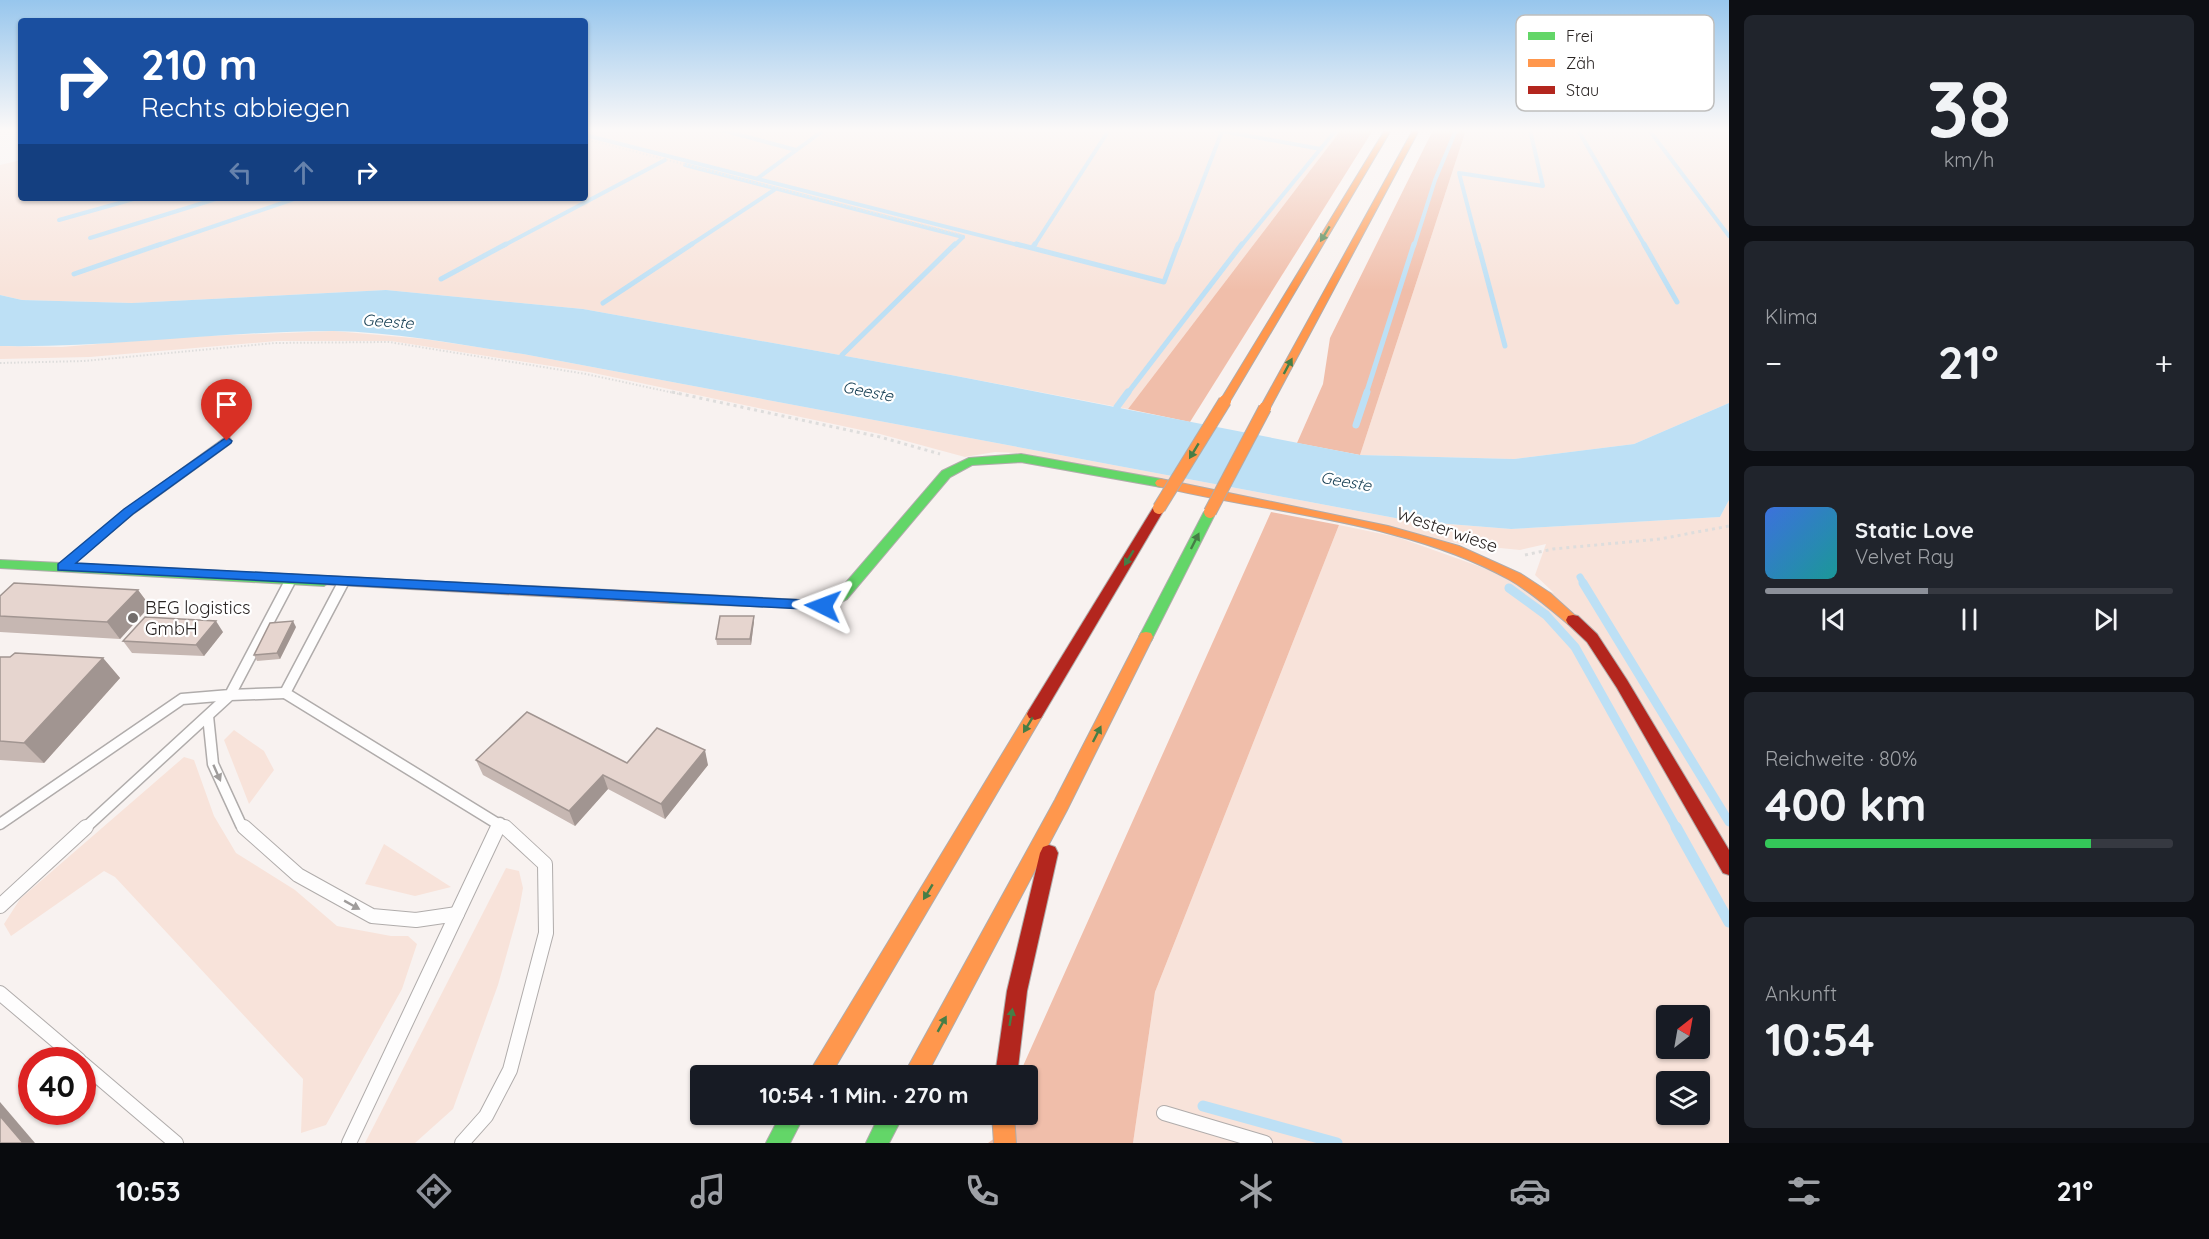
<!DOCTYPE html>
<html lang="de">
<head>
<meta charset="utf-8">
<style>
  body { margin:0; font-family:Quicksand,sans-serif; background:#20242c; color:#f1f3f6; height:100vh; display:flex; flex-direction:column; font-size:22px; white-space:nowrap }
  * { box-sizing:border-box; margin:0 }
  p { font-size:20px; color:#9ea1a6 }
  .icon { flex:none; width:33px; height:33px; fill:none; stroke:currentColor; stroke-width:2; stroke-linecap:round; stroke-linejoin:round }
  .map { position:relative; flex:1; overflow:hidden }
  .drawer { display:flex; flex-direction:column; gap:15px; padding:15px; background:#0d0f14; width:480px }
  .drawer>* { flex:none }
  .guide { position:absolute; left:18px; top:18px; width:570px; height:183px; border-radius:6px; box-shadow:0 2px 4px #0004; background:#1a4fa0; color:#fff; overflow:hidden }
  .needle { width:39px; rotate:31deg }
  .buttons { position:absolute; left:1656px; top:1005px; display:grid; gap:12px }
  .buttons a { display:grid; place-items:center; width:54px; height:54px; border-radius:6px; background:#171b24; box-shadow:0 2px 4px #0004; font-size:30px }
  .speed { position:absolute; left:18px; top:1047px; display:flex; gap:12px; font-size:30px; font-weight:700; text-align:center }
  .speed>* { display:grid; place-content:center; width:78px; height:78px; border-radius:50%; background:#171b24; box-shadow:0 2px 4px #0004; line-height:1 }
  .speed .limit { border:9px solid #d22; background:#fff; color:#111 }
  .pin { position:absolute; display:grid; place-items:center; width:51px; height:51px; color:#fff; margin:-62px -26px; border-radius:50% 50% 50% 0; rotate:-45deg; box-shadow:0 0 6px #0007 }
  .pin .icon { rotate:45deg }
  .me { position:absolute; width:66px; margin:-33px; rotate:273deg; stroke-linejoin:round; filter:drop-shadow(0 0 4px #0008) }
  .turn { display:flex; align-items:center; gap:21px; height:126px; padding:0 24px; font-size:27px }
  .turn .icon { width:78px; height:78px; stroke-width:2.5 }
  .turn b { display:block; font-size:42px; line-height:51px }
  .lanes { display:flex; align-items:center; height:57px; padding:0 24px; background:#0003; justify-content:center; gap:30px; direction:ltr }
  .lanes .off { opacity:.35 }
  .big { font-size:45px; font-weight:800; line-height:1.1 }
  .drawer .tile { flex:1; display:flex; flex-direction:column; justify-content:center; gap:9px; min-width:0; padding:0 21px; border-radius:9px; background:#20242c }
  .drawer .dial { align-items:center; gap:0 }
  .dial b { font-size:78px; line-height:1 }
  .song { display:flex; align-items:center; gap:18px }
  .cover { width:72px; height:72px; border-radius:9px; background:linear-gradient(135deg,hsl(220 70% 55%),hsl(180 70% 35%)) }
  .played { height:6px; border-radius:3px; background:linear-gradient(90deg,#8c9099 40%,#363941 40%) }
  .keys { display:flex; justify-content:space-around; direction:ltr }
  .heat { display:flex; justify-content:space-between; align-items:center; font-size:33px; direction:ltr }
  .charge { height:9px; border-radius:4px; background:linear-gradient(90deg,#34c759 80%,#363941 0) }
  .trip { position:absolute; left:690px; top:1065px; width:348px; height:60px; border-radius:6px; background:#171b24; box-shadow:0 2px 4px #0004; font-weight:800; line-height:60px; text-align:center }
  .menu { display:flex; height:96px; justify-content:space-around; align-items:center; background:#090b0e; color:#9ea1a6 }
  .menu .icon { width:42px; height:42px }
  .menu .selected { color:#8c9099 }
  .menu b { font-size:27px; color:#f1f3f6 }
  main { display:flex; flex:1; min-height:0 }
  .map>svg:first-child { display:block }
</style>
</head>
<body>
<main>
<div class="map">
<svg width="1729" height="1143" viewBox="0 0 1729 1143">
  <rect width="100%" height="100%" fill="#f8f2f0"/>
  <g fill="#f8e3da" fill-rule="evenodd">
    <polygon points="585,130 1341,130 1128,409 951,375 583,309 386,290 133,303 22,300 0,295 0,165 21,160 21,198 585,198"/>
    <polygon points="1466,130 1729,130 1729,403 1634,444 1514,459 1360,455"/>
    <path d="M334,331L424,339L523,354L1411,521L1511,529L1720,517L1729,500V1143H1133L1155,992L1339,525L1397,537L1554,593L1535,575L1546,544L1520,550L1460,544L1021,453L995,452L965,457L880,434L589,372L391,341H277L90,357L0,359V346L62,347L181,337ZM1666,1016H1700V1048H1666ZM1666,1082H1700V1114H1666Z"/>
    <polygon points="234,730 264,751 274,770 249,804 224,740"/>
    <polygon points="184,757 194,760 214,816 236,853 295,890 337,926 391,936 408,936 417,944 402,989 326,1125 301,1133 303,1079 115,877 104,871 11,936 4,924 20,899"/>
    <polygon points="384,844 451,887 415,896 365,884"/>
    <polygon points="506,868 519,871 523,888 519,910 498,985 453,1109 415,1143 365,1143"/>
  </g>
  <g fill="#f0beaa">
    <polygon points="1341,130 1373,130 1190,422 1128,409"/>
    <polygon points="1433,130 1466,130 1360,455 1297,443 1323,384 1330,338"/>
    <polygon points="1271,512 1339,525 1155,992 1133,1143 988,1143 1028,1114 1028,1076 1019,1075"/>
  </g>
  <path fill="#bde0f5" d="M386,290L583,309L951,375L1360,455L1514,459L1634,444L1729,403V500L1720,517L1511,529L1411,521L523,354C461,345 396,332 333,331C222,331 111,348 0,346V295L22,300L132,303Z"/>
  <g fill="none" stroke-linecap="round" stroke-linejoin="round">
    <g stroke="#bde0f5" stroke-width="4">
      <polyline points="722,130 796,150"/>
      <polyline points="1216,130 1321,149"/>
      <polyline points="1578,130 1645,246"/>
      <polyline points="1649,130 1729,236"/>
      <polyline points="585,135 1022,246"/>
      <polyline points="685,165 963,237"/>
      <polyline points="758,178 824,130"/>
      <polyline points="59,220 137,198"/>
      <polyline points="90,238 219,198"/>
      <polyline points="156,246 297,198"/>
      <polyline points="503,246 665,160"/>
      <polyline points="689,246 774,190"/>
      <polyline points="954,246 963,237"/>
      <polyline points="1034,246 1109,130"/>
      <polyline points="1178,246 1222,131"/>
      <polyline points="1241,246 1336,130"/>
      <polyline points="1414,246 1435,180 1456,130"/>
      <polyline points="1478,246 1459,173 1543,186 1530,130"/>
    </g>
    <g stroke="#bde0f5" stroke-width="5">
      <polyline points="1016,244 1164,282 1178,244"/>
      <polyline points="1478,244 1505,346"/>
      <polyline points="1644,244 1677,302"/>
      <polyline points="1033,247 1035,244"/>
      <polyline points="74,274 161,244"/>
      <polyline points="441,279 506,244"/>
      <polyline points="603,303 692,244"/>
      <polyline points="842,355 955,244"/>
      <polyline points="1127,394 1242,244"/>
      <polyline points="1366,394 1414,244"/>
    </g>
    <g stroke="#bde0f5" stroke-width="7">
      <polyline points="1117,407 1128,392"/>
      <polyline points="1356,425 1367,392"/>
      <polyline points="1580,577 1584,584"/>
    </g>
    <g stroke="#bde0f5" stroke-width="9">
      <polyline points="1583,583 1729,822"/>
      <polyline points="1509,588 1546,615 1575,647 1677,829"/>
    </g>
    <g stroke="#bde0f5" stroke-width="11">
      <polyline points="1676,827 1729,922"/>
      <polyline points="1203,1106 1337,1143"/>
    </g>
    <defs>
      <g id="lane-far2">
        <polyline points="65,566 129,512 227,441"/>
        <polyline points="288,584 291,578"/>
        <polyline points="342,584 343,582"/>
      </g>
      <g id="lane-far1">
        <polyline points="343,583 285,693 506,829"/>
        <polyline points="208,716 213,764 241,825 245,829"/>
        <polyline points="0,824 182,699 230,695 289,583"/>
        <polyline points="84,829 230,695 285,693"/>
        <polyline points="497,829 500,823"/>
      </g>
      <g id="lane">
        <polyline points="244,827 298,875 372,916 416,920 457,914"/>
        <polyline points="0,906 86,827"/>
        <polyline points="0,993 79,1060"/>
        <polyline points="82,1063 176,1143"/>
        <polyline points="1164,1113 1265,1143"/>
        <polyline points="349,1143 498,827"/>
        <polyline points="462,1143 486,1116 510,1070 546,933 545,864 505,827"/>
      </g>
      <g id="fast">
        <polygon points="1021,454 1161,479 1167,483 1161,487 1021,462 972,465 950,477 847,599 828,609 668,603 661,598 668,593 821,601 837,593 942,471 969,458"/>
        <polygon points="1210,508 1216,512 1153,637 1151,641 1141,641 1139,637 1204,512"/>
        <polygon points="0,560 324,576 331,581 324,586 0,568"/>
        <polygon points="781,1114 805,1114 790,1143 766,1143"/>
        <polygon points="880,1114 904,1114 889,1143 866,1143"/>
      </g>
      <g id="slow">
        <polygon points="1385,130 1391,130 1230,401 1225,404 1221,403 1220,401"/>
        <polygon points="1413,130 1419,130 1270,408 1269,410 1261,410 1260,408"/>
        <path d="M1161,479L1388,526L1459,546L1521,574L1550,593L1580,620L1578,624H1568C1549,608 1531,592 1510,580C1404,521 1272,514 1157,486L1155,483L1157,480Z"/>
        <polygon points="324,576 668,593 675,598 668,603 319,584 317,581 319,578"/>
        <polygon points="1146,632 1151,633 1153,637 1067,810 926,1076 903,1076 1055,800 1139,637 1141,633"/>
        <polygon points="1035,708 1041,710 1043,714 1041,718 830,1076 807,1076 1029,710"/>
        <polygon points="992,1114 1014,1114 1016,1143 994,1143"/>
      </g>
      <g id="jam">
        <polygon points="1159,504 1165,508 1041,718 1035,720 1029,718 1027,714 1029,710 1153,508"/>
        <polygon points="1573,615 1578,616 1597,634 1627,680 1729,850 1729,875 1723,873 1617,688 1587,642 1568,624 1566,620 1568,616"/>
        <polygon points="1049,845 1055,847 1058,853 1027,991 1017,1076 995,1076 1007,991 1040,853 1043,847"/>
      </g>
    </defs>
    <use href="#lane-far2" stroke="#b0acab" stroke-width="10"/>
    <use href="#lane-far1" stroke="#b0acab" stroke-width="13"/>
    <use href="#lane" stroke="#b0acab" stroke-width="16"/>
    <use href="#fast" stroke="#b0acab" stroke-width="2"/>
    <use href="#slow" stroke="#b0acab" stroke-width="2"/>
    <use href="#jam" stroke="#b0acab" stroke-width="2"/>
    <g stroke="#dedddc" stroke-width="2" stroke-dasharray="1.5 2" stroke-linecap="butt">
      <polyline points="585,139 962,235"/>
      <polyline points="0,363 84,361 275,343 389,342 586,374 679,394"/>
    </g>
    <g stroke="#dedddc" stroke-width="3" stroke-dasharray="3 4" stroke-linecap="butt">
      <polyline points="672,392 880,437 940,454"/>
      <polyline points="1525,555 1553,549 1660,539 1729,526"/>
    </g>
    <use href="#lane-far2" stroke="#fefdfd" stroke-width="8"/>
    <use href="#lane-far1" stroke="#fefdfd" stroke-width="10"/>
    <use href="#lane" stroke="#fefdfd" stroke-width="14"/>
    <use href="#fast" fill="#63d668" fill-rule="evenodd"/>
    <use href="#slow" fill="#ff974d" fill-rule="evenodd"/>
    <use href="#jam" fill="#b3261e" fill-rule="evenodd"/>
    <defs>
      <g id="slow-bridge">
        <polyline points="1159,508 1225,401"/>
        <polyline points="1210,512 1265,408"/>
      </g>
    </defs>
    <use href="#slow-bridge" stroke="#b0acab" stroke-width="14" stroke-linecap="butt"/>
    <use href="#slow-bridge" stroke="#ff974d" stroke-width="12"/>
  </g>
  <g fill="#c6b7b2">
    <polygon points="138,590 150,606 120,639 0,632 0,596"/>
    <polygon points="754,621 751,645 717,645 716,639"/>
    <polygon points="296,627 280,659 257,661 254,655"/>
    <polygon points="223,632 204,656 132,653 123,641"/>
    <polygon points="0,657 103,658 120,678 44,763 0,760"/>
    <polygon points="476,760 627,763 708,765 665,819 608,789 575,826 483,775"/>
  </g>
  <g fill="#a19591">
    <polygon points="138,590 150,606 120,639 107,622"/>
    <polygon points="754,616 754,621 751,645 750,639"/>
    <polygon points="216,621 223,632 204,656 196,645"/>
    <polygon points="293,621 296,627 280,659 277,653"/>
    <polygon points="103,658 120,678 44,763 24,743"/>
    <polygon points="705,750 708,765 665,819 661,804"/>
    <polygon points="603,775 608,789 575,826 569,811"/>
    <polygon points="0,1102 35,1143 23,1143 0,1116"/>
  </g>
  <g fill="#e6d5cf" stroke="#a19591" stroke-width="1.5">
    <polygon points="14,583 138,590 107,622 0,616 0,596"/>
    <polygon points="720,616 754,616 750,639 716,639"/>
    <polygon points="145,617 216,621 196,645 123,641"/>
    <polygon points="293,621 277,653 254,655 270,623"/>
    <polygon points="15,653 103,658 24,743 0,741 0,657 10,657"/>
    <polygon points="527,712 627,763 657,728 705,750 661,804 603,775 569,811 476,760"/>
    <polygon points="0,1116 23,1143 0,1143"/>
  </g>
  <defs><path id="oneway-solid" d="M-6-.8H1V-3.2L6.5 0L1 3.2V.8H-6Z" transform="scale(1.5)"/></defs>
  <g fill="#467e46">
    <use href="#oneway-solid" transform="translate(1325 234) rotate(121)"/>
    <use href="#oneway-solid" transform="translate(1288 366) rotate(-62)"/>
    <use href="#oneway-solid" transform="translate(1194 451) rotate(121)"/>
    <use href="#oneway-solid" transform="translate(1195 541) rotate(-63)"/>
    <use href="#oneway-solid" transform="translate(1129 558) rotate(121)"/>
    <use href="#oneway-solid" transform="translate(1028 725) rotate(121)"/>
    <use href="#oneway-solid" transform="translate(1097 734) rotate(-63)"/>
    <use href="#oneway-solid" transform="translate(928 892) rotate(121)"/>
    <use href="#oneway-solid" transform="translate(1011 1017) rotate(-80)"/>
    <use href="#oneway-solid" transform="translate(942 1024) rotate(-61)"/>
  </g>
  <g fill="#9f9c9b">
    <use href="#oneway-solid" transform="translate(217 773) rotate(66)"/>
    <use href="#oneway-solid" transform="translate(352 905) rotate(29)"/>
  </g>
  <linearGradient id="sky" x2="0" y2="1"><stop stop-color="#97c6ed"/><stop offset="0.45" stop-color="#fcf9f8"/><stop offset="1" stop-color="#fcf9f8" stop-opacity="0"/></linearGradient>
  <rect width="1729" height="290" fill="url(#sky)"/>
  <polygon fill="#1a73e8" stroke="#114b97" stroke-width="1.5" points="227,437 232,441 231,443 133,514 76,563 823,601 830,606 823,610 58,570 58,564 124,509"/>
  <circle fill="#726d6b" stroke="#fff" stroke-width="2" cx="133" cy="618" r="6"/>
  <g text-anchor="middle" stroke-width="4.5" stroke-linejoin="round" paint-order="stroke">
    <g font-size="16" font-style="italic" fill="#153e53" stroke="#fff">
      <text transform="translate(388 321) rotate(4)" y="6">Geeste</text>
      <text transform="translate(868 391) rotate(11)" y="6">Geeste</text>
      <text transform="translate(1346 481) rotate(10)" y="6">Geeste</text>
    </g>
    <g font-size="18" fill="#2a2524" stroke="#fff">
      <text transform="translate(1447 530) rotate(19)" y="6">Westerwiese</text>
    </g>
    <g font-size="18" fill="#2a2524" stroke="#fff" text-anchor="start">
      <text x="145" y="614">BEG logistics<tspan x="145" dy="21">GmbH</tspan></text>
    </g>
  </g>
  <rect x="1516" y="15" width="198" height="96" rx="9" fill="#fff" stroke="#bfbebd" stroke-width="1.5"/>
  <rect x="1528" y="32" width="27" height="8" fill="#63d668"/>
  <rect x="1528" y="59" width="27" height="8" fill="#ff974d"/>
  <rect x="1528" y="86" width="27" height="8" fill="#b3261e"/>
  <g font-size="16" fill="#2a2524">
    <text x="1566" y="42">Frei</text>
    <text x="1566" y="69">Zäh</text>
    <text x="1566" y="96">Stau</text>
  </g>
</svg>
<div class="buttons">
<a><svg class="needle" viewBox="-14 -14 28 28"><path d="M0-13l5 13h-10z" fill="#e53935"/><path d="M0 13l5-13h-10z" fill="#9ea1a6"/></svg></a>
<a><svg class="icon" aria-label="layers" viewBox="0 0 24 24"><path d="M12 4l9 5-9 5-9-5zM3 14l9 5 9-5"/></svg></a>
</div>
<div class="speed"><div class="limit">40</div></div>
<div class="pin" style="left:227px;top:441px;background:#d93025"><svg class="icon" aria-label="arrive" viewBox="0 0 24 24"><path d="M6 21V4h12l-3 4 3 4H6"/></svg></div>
<svg class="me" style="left:823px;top:606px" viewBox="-20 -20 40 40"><path d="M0-17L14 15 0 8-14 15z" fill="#1a73e8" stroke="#fff" stroke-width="4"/></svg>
<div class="trip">10:54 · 1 Min. · 270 m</div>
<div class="guide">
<div class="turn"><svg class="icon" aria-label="right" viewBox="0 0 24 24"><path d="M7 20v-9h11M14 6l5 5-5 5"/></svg><div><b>210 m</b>Rechts abbiegen</div></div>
<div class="lanes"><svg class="icon off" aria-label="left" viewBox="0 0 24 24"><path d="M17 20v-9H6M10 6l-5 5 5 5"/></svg><svg class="icon off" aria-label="ahead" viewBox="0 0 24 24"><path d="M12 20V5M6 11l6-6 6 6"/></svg><svg class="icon" aria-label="right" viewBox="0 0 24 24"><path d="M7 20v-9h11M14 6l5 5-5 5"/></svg></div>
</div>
</div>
<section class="drawer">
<div class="tile dial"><b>38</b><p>km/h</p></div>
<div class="tile"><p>Klima</p>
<div class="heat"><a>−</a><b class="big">21°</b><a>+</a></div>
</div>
<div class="tile">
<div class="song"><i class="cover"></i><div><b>Static Love</b><p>Velvet Ray</p></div></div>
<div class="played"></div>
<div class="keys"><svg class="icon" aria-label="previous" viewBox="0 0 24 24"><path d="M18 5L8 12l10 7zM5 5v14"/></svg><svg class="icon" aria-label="pause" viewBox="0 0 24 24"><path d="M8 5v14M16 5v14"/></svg><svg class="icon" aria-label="next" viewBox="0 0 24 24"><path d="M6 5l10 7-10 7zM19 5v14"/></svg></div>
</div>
<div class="tile"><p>Reichweite · 80%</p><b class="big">400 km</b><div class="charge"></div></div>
<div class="tile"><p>Ankunft</p><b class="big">10:54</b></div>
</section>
</main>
<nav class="menu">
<b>10:53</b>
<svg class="icon selected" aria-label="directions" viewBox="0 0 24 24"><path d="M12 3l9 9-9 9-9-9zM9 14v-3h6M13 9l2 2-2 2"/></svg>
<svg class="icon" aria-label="music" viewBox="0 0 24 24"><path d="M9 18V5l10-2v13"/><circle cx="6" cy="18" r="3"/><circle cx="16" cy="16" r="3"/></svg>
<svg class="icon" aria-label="phone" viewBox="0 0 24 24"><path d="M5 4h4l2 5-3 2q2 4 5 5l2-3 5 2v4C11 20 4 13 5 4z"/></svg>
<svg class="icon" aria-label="climate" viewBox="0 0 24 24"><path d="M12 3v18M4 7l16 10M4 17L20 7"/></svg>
<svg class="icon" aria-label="car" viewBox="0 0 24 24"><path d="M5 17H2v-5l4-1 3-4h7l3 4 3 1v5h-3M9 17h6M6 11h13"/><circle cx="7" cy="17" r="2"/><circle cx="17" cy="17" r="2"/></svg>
<svg class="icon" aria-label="filters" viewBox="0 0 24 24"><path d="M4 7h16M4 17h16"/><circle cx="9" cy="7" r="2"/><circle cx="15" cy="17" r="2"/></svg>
<b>21°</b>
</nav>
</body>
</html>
